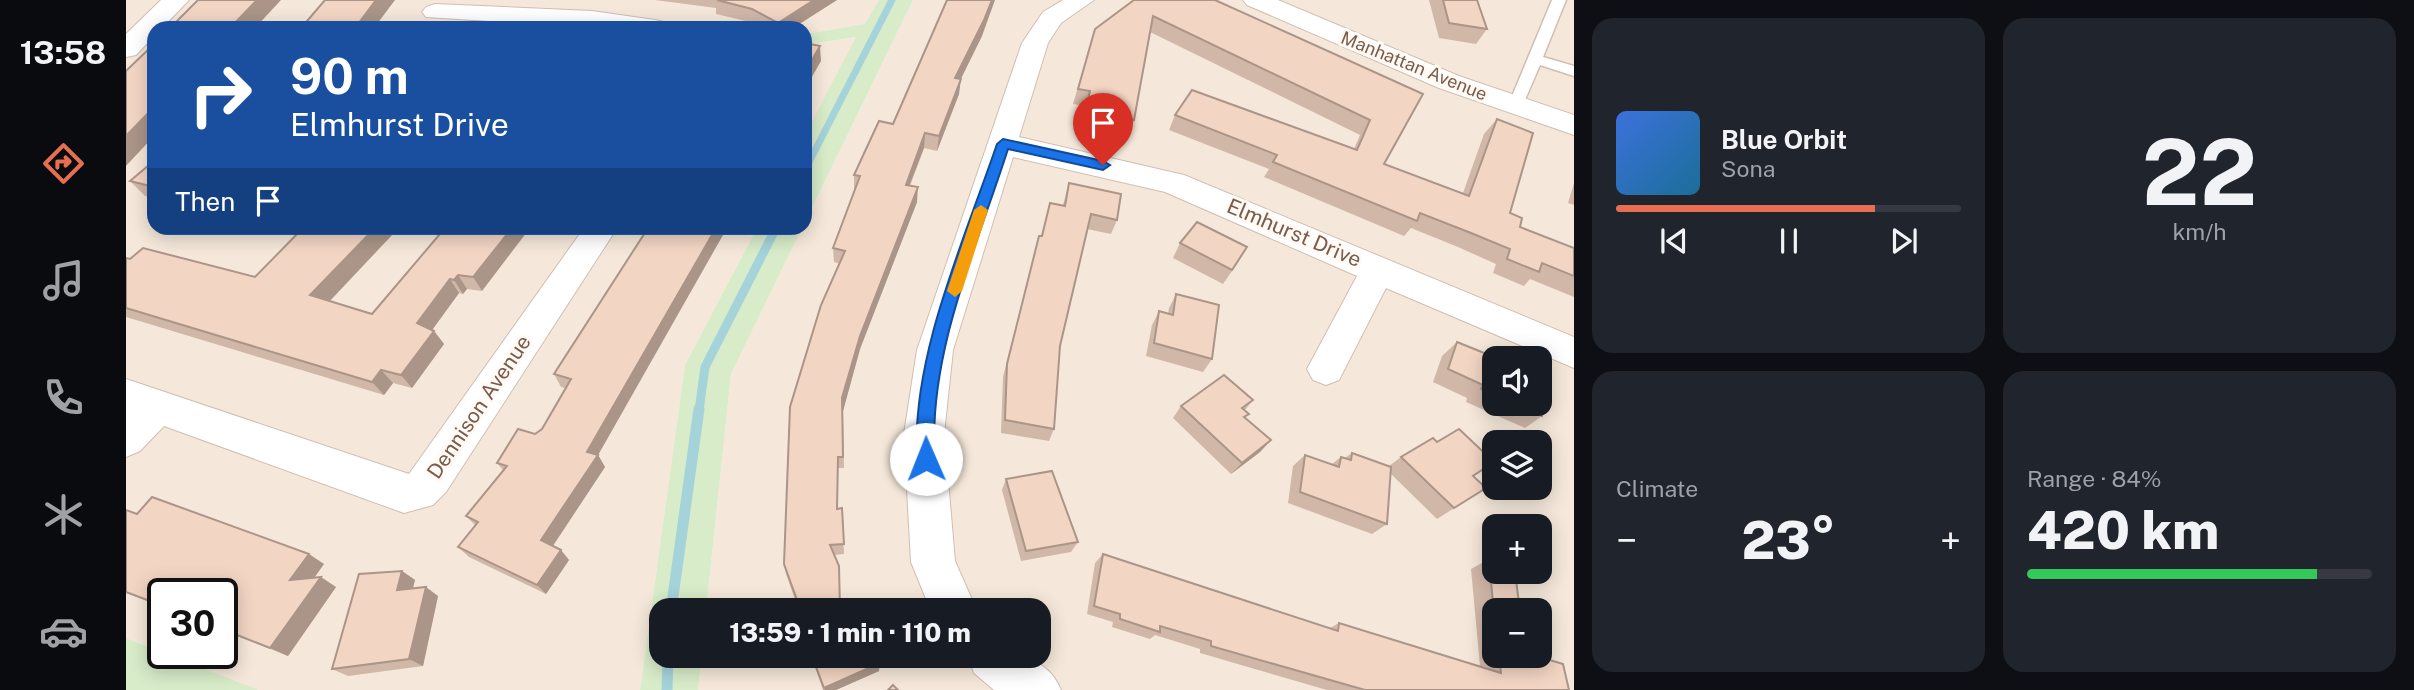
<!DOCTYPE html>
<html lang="en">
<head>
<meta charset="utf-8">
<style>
  body { margin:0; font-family:"Public Sans",sans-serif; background:#20242c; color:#f1f3f6; height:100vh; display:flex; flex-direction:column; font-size:26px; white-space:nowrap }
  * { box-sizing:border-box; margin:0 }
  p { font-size:23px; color:#9ea1a6 }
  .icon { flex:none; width:38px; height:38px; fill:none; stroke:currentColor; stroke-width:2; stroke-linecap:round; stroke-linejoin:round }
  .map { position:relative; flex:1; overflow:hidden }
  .drawer { display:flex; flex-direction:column; gap:18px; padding:18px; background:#0d0f14; width:840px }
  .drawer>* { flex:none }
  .guide { position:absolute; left:21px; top:21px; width:665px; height:214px; border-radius:21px; box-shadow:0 4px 18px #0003; background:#1a4fa0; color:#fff; overflow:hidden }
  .fabs { position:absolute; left:1356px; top:346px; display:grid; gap:14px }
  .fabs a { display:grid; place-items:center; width:70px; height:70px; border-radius:14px; background:#171b24; box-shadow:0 4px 18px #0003; font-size:35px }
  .speed { position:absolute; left:21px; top:578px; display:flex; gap:14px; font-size:35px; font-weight:700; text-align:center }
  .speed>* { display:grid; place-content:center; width:91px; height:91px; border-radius:50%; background:#171b24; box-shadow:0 4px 18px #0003; line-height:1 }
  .speed .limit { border:4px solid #111; border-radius:10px; background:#fff; color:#111 }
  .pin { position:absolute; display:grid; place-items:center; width:60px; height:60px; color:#fff; margin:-72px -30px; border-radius:50% 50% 50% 0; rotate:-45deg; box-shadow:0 0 7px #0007 }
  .pin .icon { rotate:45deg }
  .me { position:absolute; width:77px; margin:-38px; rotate:359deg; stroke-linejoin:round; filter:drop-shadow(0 0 5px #0008) }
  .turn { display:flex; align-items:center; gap:24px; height:147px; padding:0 28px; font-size:32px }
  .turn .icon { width:91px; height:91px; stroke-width:2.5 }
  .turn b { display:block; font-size:49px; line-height:60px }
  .then { display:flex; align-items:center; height:66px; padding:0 28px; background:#0003; gap:14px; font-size:26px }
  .big { font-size:52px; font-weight:800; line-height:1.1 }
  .drawer .tile { flex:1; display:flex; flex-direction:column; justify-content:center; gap:10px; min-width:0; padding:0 24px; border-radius:21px; background:#20242c }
  .drawer .dial { align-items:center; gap:0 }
  .dial b { font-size:91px; line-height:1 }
  .song { display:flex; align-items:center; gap:21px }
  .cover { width:84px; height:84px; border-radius:10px; background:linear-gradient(135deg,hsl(220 70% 55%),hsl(200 70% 35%)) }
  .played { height:7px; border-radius:4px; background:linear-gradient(90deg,#e76f51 75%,#363941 75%) }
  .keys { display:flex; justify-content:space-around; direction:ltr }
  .heat { display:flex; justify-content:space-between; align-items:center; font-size:38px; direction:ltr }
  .charge { height:10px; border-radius:5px; background:linear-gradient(90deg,#34c759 84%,#363941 0) }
  .drawer .tiles { flex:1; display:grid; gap:18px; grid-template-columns:repeat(2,1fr) }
  .trip { position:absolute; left:523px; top:598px; width:402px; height:70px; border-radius:21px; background:#171b24; box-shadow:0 4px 18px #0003; font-weight:800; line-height:70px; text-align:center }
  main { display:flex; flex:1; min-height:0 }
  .tabs { display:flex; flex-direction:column; width:126px; justify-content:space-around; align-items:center; background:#090b0e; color:#9ea1a6 }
  .tabs .icon { width:49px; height:49px }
  .tabs .current { color:#e76f51 }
  .tabs b { font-size:32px; color:#f1f3f6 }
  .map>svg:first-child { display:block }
</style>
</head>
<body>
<main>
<nav class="tabs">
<b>13:58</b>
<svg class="icon current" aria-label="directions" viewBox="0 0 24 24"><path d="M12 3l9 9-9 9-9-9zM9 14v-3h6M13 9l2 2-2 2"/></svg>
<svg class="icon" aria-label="music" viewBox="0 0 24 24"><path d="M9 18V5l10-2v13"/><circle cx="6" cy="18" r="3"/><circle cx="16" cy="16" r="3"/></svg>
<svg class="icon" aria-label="phone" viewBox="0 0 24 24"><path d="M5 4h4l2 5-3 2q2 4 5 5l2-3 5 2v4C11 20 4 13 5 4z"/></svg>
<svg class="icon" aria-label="climate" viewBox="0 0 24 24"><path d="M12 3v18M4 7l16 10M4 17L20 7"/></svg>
<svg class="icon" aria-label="car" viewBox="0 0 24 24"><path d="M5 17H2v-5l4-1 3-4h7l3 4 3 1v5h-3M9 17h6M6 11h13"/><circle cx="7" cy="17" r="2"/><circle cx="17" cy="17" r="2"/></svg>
</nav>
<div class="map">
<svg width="1448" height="690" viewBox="0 0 1448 690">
  <rect width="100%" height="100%" fill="#fdf6ec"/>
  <g fill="#f5e8da" fill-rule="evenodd">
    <polygon points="0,0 753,0 740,24 679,34 679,28 28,28 28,228 631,228 559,365 514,690 133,690 38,653 96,653 96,593 37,593 37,652 0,638"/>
    <path d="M787,0H1448V690H572L576,656H914V611H580L605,374L676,228H679V222ZM1368,359H1414V404H1368ZM1368,443H1414V488H1368ZM1368,527H1414V572H1368ZM1368,611H1414V656H1368Z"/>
    <polygon points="731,37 679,135 679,45"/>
  </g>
  <g fill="#d8ecc9">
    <polygon points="753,0 787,0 679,222 679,135 730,37 679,45 679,34 739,24"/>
    <polygon points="631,228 676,228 605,374 580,611 536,611 536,656 576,656 572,690 514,690 559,365"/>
    <polygon points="0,638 133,690 0,690"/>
  </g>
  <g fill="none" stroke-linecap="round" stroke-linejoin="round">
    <polyline stroke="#a5d3da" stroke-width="7" points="679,170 766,0"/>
    <polyline stroke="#a5d3da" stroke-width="9" points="573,411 579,367 650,228"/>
    <g stroke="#a5d3da" stroke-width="11">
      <polyline points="545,611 573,409"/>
      <polyline points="541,690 542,656"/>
    </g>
    <defs>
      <polygon id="service" points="1426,0 1440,0 1417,57 1448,66 1448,76 1414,65 1395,109 1385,109 1382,106"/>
      <g id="minor">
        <polygon points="35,0 63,0 36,28 28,28 28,36 10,55 0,57 0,34"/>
        <polygon points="937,0 968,0 935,23 922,43 893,137 1058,175 1448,337 1448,368 1260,288 1213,380 1200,385 1187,380 1181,369 1231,276 1039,192 887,157 827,350 818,434 829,561 851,611 805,611 785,562 778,434 791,350 896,43 917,12"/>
        <polygon points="1117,0 1152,0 1333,76 1448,115 1448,135 1313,88 1121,5"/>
        <polygon points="309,4 466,11 529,20 538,22 542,28 474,28 300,17 296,12 300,7"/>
        <polygon points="458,228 491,228 320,492 307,505 278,513 38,426 14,451 0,457 0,379 283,474"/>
        <path d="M842,656C879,656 918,649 935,690H868L848,673Z"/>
      </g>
    </defs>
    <use href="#service" stroke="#d1beb0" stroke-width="3"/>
    <use href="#minor" stroke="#d1beb0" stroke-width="2"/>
    <use href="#service" fill="#fff" fill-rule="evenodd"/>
    <use href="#minor" fill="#fff" fill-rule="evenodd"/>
  </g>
  <g fill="#d1b7a8">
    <polygon points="529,0 711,0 667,28 637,28 628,23 590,14 590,8"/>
    <polygon points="1008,0 1297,94 1258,164 1337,193 1358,134 1371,119 1384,213 1394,227 1448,248 1448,297 1404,279 1398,286 1367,273 1370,264 1332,247 1285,228 1278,236 1138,177 1143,169 1043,130 1049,115 1228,149 1234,135 1024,32 1008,120 1003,135 955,126 960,106 947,104 969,29"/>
    <polygon points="1303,0 1351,0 1361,29 1350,44 1313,38"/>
    <polygon points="856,36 834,79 833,94 811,151 798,148 784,186 791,202 734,349 717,411 718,468 712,468 711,509 716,508 718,554 708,555 714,609 732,611 673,611 660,574 658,564 714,264 708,262 707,248 729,190 728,190 728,175 767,124"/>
    <polygon points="28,161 28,198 19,196 4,181"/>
    <polygon points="943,183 991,220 985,234 961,229 934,346 928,429 923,441 875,433 877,377 909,250 915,236 924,203 937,205"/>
    <polygon points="1448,183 1448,205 1442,203"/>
    <polygon points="177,228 260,228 266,235 204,301 246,314 319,228 356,291 341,289 337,294 333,293 306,330 308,331 318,344 286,388 267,383 258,395 0,317 0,258 129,277"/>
    <polygon points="522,228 472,455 479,467 427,546 443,560 420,594 343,557 332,547 349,525 340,516 377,470 371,463 416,429 439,388 435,387 428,374"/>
    <polygon points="1054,243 1113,261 1097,284 1047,258"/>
    <polygon points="1050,294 1086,359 1077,372 1020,356 1026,325 1033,311 1042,314 1043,308"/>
    <polygon points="1331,342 1368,359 1368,404 1414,404 1416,416 1399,428 1340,402 1341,398 1307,382 1316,356"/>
    <polygon points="1127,400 1119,410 1120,418 1145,440 1134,452 1105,474 1047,418 1055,406"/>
    <polygon points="1226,453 1263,466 1275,457 1347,476 1360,488 1311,519 1264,473 1261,524 1246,534 1162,503 1167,466 1179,455 1206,464 1215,457 1219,458"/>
    <polygon points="880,479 952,542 945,552 895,561 876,490"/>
    <polygon points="0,510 11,514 198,564 188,578 210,587 162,656 96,630 96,593 37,593 37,607 0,593"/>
    <polygon points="977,554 1204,628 1213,623 1354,666 1345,569 1363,559 1368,611 1368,656 1411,656 1443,690 1201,690 1074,653 1074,649 1029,635 1024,639 986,627 987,622 961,614 969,563"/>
    <polygon points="276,571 289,580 287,588 312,596 297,666 222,676 206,669"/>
    <polygon points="685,656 751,656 753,671 710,690 697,690"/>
  </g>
  <g fill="#aa9588">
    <polygon points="131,0 155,0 129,28 104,28"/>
    <polygon points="250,0 269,0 248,28 229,28"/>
    <polygon points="688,0 711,0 667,28 653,28 652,23"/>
    <polygon points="866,0 869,0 856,36 828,93 829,78"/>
    <polygon points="694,46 695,61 679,89 679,72"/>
    <polygon points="835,79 833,94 811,151 813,136"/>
    <polygon points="28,107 28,136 0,166 0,136"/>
    <polygon points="799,133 798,148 778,199 780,185"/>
    <polygon points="792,187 791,202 734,349 717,411 716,398 734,336"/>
    <polygon points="249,228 260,228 266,235 196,309 184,295"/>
    <polygon points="386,228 404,228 356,291 347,277"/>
    <polygon points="590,228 601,228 471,457 472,455 479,467 424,550 415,540 461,452"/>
    <polygon points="332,275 341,289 337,294 328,280"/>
    <polygon points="324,279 333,293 301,337 291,323"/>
    <polygon points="308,331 318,344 286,388 275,375"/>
    <polygon points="255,370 267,383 258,395 246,382"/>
    <polygon points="1145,440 1134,452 1105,474 1116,463"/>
    <polygon points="435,550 443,560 420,594 411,585"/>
    <polygon points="183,554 198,564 180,589 164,580"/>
    <polygon points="276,571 289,580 284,599 271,590"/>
    <polygon points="195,577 210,587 162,656 144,648"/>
    <polygon points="300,587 312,596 297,666 283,659"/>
    <polygon points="754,663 753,671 710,690 699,690 698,688"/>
  </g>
  <g fill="#f3d5c3" stroke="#aa9588" stroke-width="2">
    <polygon points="72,0 131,0 104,28 44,28"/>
    <polygon points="199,0 250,0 229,28 175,28"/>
    <polygon points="591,0 688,0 652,23 626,9"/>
    <polygon points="821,0 866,0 858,20 829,78 835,79 813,136 799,133 780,185 792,187 734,336 716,398 717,457 712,457 711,509 716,508 718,544 704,545 713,566 714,609 728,603 732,611 675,611 658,564 664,407 695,305 719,251 707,248 734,176 728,175 753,121 767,124"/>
    <polygon points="1008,0 1089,0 1297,94 1258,164 1343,196 1371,119 1407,133 1384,213 1396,218 1394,227 1448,248 1448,276 1416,263 1413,272 1381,259 1384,249 1345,233 1294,213 1291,221 1147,162 1151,155 1049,115 1066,90 1231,150 1244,120 1027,16 1008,120 959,111 964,91 952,89 969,29"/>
    <polygon points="1317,0 1351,0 1361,29 1323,23"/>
    <polygon points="679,43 694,46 679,72"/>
    <polygon points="28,44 28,107 0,136 0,71"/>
    <polygon points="28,161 28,187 4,181"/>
    <polygon points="943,183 995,194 991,220 965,214 934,346 928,429 879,420 881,364 913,236 916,236 924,203 939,206"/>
    <polygon points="1071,222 1121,247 1106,270 1054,243"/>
    <polygon points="177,228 249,228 184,295 246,314 319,228 386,228 347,277 332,275 328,280 324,279 291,323 308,331 275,375 255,370 246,382 0,308 0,258 4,259 17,248 129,277"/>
    <polygon points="522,228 590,228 461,452 472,455 415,540 435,550 411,585 332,547 352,522 340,516 381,466 371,463 392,429 409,434 416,429 445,379 428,374"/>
    <polygon points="1050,294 1093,305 1086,359 1028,343 1033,311 1047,315"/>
    <polygon points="1331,342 1373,359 1368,359 1368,395 1355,389 1357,385 1322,369"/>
    <polygon points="1098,375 1127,400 1116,408 1123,414 1118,417 1145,440 1116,463 1055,406"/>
    <polygon points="1414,378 1424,383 1416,416 1390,404 1414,404"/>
    <polygon points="1333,429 1368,462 1347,476 1360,488 1328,508 1275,457 1307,438 1311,442"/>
    <polygon points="1226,453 1265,467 1261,524 1174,492 1179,455 1213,467 1215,457 1225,460"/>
    <polygon points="926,471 952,542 900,551 880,479"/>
    <polygon points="26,497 183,554 164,580 195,577 144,648 96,629 96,593 37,593 37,606 0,592 0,510 11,514"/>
    <polygon points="977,554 1212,631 1213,623 1375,673 1373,656 1411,656 1437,664 1443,690 1239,690 1085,646 1085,641 1034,626 1034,632 994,619 994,614 968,606"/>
    <polygon points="1368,558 1368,572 1389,572 1394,611 1368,611 1368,614 1363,559"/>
    <polygon points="276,571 271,590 300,587 283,659 206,669 233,574"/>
    <polygon points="686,656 751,656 754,663 698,688"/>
    <polygon points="767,685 772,690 762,690"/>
  </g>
  <path fill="#1a73e8" stroke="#114b97" stroke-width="2" d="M877,139L977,161L984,165L977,170L882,149C851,246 801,356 809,459L800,467L791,459C785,357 838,241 871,144Z"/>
  <polygon fill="#f59e0b" points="855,205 862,210 836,291 829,297 821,291 848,210"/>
  <g text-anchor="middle" stroke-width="6" stroke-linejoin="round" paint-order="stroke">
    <g font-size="18" fill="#7a5c4d" stroke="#fffaf3">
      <text transform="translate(1288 66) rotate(22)" y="6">Manhattan Avenue</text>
    </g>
    <g font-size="21" fill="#7a5c4d" stroke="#fffaf3">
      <text transform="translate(1168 233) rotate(23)" y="7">Elmhurst Drive</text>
      <text transform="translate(353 407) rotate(-56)" y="7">Dennison Avenue</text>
    </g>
  </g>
</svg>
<div class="fabs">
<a><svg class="icon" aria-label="sound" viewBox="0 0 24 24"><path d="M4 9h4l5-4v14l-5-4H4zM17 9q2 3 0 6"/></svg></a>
<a><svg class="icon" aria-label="layers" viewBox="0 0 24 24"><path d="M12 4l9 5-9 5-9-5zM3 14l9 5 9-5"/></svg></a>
<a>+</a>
<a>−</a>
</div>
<div class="speed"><div class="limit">30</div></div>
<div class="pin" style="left:977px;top:165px;background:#d93025"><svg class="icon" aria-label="arrive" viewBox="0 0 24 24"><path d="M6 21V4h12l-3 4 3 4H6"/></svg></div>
<svg class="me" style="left:800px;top:459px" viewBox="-20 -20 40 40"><circle r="19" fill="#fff"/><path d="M0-13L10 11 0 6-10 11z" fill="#1a73e8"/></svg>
<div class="trip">13:59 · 1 min · 110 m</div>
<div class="guide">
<div class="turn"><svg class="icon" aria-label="right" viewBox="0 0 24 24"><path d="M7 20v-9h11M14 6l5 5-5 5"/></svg><div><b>90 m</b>Elmhurst Drive</div></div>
<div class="then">Then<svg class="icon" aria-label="arrive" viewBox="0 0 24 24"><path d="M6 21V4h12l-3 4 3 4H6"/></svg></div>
</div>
</div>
<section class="drawer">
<div class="tiles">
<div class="tile">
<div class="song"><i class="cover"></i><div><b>Blue Orbit</b><p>Sona</p></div></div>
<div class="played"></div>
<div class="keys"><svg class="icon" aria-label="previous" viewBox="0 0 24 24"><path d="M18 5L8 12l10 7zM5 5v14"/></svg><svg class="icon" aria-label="pause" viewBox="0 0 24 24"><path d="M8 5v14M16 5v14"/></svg><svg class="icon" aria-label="next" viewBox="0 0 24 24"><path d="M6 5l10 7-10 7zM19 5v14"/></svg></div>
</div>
<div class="tile dial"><b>22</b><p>km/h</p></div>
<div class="tile"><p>Climate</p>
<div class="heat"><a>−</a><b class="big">23°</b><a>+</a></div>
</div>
<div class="tile"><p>Range · 84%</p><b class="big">420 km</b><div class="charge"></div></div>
</div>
</section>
</main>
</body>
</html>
